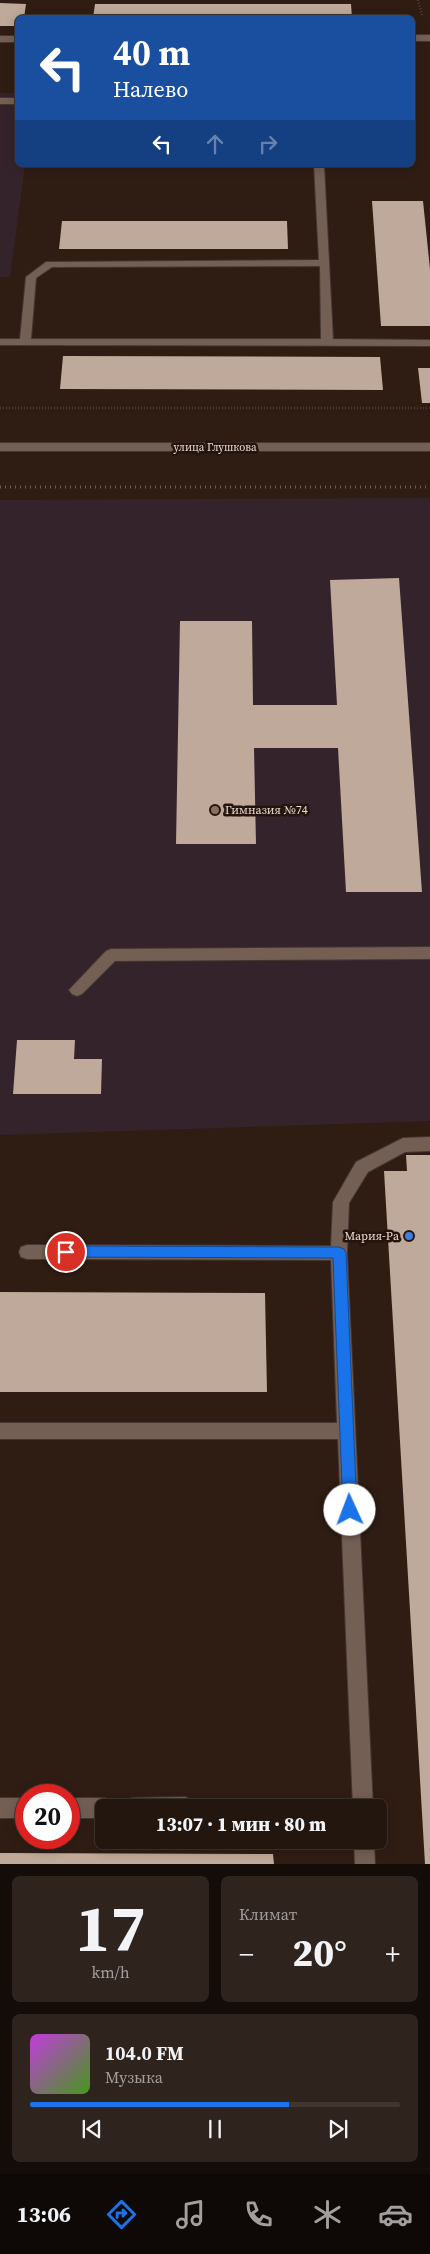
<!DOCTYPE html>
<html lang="ru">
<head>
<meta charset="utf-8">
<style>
  body { margin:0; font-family:"Source Serif 4",serif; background:#2f231d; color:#f1f3f6; height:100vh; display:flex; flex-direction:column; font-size:19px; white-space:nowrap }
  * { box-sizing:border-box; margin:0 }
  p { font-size:16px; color:#a39f9e }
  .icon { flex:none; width:28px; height:28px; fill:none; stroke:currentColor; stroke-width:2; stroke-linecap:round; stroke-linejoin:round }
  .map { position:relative; height:1864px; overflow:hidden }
  .drawer { display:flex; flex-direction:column; gap:12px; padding:12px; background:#130c08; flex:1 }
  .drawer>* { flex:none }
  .hud { position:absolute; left:15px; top:15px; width:400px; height:152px; border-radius:8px; box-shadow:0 2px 12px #0003,0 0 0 1px #40352f; background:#1a4fa0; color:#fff; overflow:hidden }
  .speed { position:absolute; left:15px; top:1784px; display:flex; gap:10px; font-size:25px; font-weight:700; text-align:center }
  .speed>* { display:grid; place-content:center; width:65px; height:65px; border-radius:50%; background:#23160f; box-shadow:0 2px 12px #0003,0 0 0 1px #40352f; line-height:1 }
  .speed .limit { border:8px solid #d22; background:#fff; color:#111 }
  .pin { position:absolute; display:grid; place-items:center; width:42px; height:42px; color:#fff; margin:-21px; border:2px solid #fff; border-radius:50%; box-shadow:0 1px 5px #0007 }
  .me { position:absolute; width:55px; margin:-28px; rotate:358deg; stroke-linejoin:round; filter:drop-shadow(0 0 4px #0008) }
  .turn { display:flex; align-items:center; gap:18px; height:105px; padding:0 15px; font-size:22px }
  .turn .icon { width:65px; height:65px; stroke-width:2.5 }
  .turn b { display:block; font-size:35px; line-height:42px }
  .lanes { display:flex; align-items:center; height:48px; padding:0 15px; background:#0003; justify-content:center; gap:25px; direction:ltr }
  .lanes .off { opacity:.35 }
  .big { font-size:38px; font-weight:800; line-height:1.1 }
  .drawer .tile { flex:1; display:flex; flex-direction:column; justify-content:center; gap:8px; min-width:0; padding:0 18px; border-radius:8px; background:#2f231d }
  .drawer .dial { align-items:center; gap:0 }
  .dial b { font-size:65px; line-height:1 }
  .song { display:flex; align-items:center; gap:15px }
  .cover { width:60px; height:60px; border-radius:8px; background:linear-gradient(135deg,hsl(290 70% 55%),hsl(100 70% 35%)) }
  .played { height:5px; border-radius:2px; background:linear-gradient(90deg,#1a73e8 70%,#40352f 70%) }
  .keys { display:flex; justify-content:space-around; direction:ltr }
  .heat { display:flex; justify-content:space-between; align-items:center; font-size:28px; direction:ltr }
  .drawer .tiles { flex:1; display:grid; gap:12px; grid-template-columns:1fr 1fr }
  .tile:last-child { grid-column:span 2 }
  .trip { position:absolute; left:95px; top:1799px; width:292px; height:50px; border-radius:8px; background:#23160f; box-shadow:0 2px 12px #0003,0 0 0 1px #40352f; font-weight:800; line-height:50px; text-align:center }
  .dock { display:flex; height:80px; justify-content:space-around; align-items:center; background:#0e0906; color:#a39f9e }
  .dock .icon { width:35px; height:35px }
  .dock .selected { color:#1a73e8 }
  .dock b { font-size:22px; color:#f1f3f6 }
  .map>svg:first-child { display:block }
</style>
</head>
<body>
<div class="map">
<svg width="430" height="1864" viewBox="0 0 430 1864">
  <rect width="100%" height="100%" fill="#2f1d14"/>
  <g fill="#35232c">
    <polygon points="0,93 17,93 18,165 25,165 10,277 0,277"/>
    <polygon points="430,498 430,1121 0,1135 0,500"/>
  </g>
  <g fill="#bea99a">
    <polygon points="0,3 26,4 24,18 18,18 18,26 0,26"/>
    <polygon points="95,4 351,4 352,18 93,18"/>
    <polygon points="372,201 423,201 430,269 430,326 381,326"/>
    <polygon points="62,221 287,221 288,249 59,249"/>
    <polygon points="63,356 380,357 383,390 60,389"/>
    <polygon points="418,368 430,368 430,403 422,403"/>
    <polygon points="399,578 422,892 346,892 338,748 254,748 256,844 176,844 180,621 252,621 253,705 337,705 330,580"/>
    <polygon points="17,1040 75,1040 74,1059 102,1059 101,1094 13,1094"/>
    <polygon points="406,1155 430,1155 430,1864 425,1864 384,1171 407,1171"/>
    <polygon points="0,1292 265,1293 267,1392 0,1392"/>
    <polygon points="0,1853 273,1854 274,1864 0,1864"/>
  </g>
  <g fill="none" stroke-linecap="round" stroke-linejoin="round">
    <defs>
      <g id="minor">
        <rect x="412" y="35" width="18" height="6"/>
        <rect x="0" y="36" width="18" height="6"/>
        <rect x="0" y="98" width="18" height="6"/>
        <path d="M314,165H324L333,339L430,340V346L0,345V339H20L26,277L46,262L319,260ZM320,266L321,339H31L36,278L52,267Z"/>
        <rect x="0" y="443" width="430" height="8"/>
        <polygon points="430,947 430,959 115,961 82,994 77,996 72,994 69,990 106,951 111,949"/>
        <polygon points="430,1137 430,1151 405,1152 368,1172 349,1203 347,1253 373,1808 353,1808 338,1439 0,1439 0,1423 337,1423 331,1260 27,1259 21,1257 19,1252 21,1247 27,1245 331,1246 333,1202 356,1162 403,1138"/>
        <polygon points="185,1797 192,1800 195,1808 122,1808 125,1801 132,1798"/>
        <rect x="0" y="1798" width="26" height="20"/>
        <polygon points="69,1798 104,1798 111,1801 114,1808 104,1808 104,1818 69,1818"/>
        <polygon points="354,1840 374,1840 375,1864 355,1864"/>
      </g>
    </defs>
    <use href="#minor" stroke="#443631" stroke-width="2"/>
    <g stroke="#6b5b53" stroke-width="2.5" stroke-dasharray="0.5 2.5" stroke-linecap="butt">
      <polyline points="418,0 422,15"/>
      <polyline points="0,408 430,408"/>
    </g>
    <polyline stroke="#6b5b53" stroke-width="3" stroke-dasharray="1 4" stroke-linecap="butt" points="0,487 430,487"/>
    <use href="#minor" fill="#745f54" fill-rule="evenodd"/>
  </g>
  <polygon fill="#1a73e8" stroke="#114b97" points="66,1246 339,1247 344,1249 346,1253 357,1510 355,1515 350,1517 345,1515 343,1510 333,1258 66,1257 61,1256 59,1252 61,1248"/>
  <circle fill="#8d6e63" stroke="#25140b" stroke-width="2" cx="215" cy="810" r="5"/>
  <circle fill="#3f7fe0" stroke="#25140b" stroke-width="2" cx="409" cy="1236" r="5"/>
  <g text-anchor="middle" stroke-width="5" stroke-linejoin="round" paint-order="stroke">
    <g font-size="11" fill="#e8dcd6" stroke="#25140b">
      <text x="215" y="451">улица Глушкова</text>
    </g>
    <g font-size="12" fill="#e8dcd6" stroke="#25140b" text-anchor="start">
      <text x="225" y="814">Гимназия №74</text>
      <text x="399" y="1240" text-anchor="end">Мария-Ра</text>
    </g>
  </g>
</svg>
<div class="speed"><div class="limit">20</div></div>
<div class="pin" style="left:66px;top:1252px;background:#d93025"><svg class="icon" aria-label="arrive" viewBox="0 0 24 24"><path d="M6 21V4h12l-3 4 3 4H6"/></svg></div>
<svg class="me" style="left:350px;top:1510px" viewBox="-20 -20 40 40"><circle r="19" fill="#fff"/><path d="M0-13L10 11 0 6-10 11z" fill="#1a73e8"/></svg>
<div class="trip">13:07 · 1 мин · 80 m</div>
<div class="hud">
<div class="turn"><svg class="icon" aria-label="left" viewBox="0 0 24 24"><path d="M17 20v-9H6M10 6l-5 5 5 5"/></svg><div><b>40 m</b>Налево</div></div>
<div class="lanes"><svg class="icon" aria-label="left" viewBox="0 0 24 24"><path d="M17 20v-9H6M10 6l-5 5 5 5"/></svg><svg class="icon off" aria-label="ahead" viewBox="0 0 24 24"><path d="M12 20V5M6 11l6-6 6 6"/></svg><svg class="icon off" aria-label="right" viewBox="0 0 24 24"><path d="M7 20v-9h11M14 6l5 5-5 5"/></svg></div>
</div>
</div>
<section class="drawer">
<div class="tiles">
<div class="tile dial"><b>17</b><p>km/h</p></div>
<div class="tile"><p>Климат</p>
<div class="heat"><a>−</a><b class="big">20°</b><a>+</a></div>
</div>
<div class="tile">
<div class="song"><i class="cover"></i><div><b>104.0 FM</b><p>Музыка</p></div></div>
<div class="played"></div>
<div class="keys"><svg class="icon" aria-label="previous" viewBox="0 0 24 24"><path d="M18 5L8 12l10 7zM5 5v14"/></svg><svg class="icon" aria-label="pause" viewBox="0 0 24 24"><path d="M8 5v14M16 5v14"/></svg><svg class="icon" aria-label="next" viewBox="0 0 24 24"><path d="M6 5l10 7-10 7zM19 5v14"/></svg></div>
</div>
</div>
</section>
<nav class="dock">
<b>13:06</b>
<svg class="icon selected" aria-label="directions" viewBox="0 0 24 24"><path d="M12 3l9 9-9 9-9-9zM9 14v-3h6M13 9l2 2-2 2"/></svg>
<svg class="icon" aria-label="music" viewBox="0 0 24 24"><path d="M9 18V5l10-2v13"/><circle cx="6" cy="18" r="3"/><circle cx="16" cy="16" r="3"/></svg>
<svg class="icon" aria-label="phone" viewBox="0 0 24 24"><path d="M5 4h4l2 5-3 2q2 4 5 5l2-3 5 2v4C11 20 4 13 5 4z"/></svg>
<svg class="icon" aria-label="climate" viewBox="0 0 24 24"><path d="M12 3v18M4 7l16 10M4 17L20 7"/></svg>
<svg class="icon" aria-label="car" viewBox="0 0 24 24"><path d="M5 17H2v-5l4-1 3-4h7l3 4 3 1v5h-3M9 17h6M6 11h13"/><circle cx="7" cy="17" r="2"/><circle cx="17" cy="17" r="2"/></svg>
</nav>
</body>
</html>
